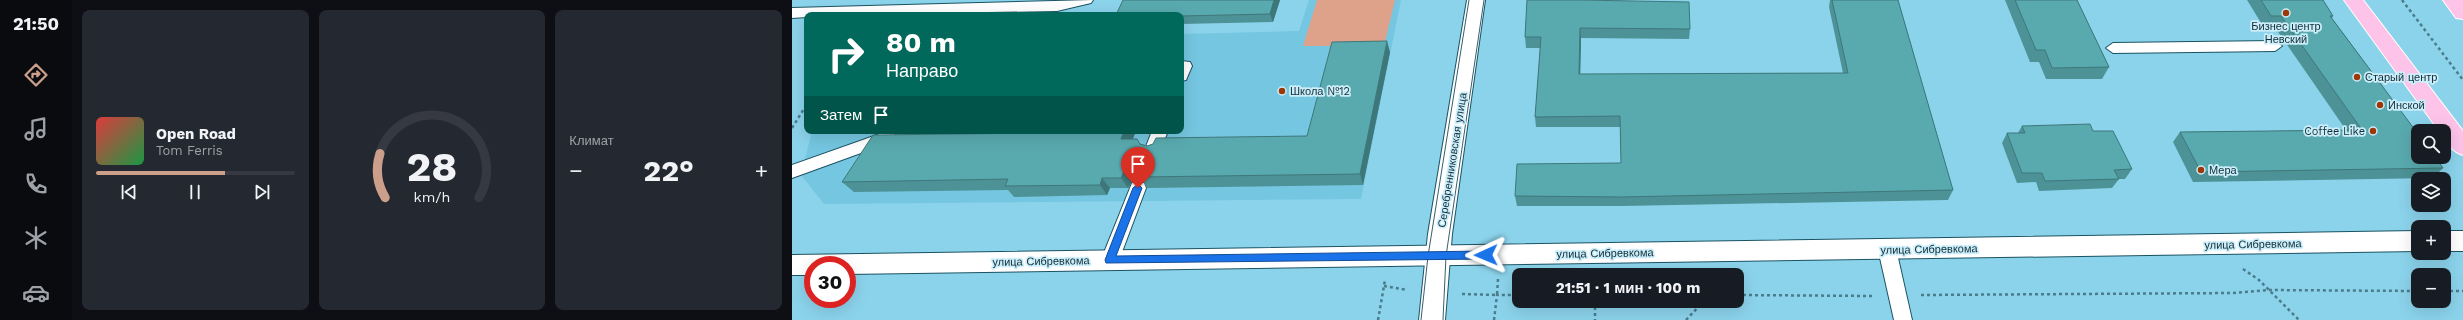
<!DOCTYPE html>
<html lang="ru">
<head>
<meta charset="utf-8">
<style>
  body { margin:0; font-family:"Work Sans",sans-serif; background:#242831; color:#f1f3f6; height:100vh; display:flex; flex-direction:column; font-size:15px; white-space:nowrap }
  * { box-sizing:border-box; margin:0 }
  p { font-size:13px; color:#9ea1a6 }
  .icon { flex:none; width:22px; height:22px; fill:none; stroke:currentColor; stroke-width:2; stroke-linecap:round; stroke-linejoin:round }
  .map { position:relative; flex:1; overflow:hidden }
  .drawer { display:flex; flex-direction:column; gap:10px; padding:10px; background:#0d0f14; width:720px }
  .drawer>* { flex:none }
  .banner { position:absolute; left:12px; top:12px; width:380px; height:122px; border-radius:8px; box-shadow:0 4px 16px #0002; background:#00695c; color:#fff; overflow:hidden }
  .controls { position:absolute; left:1619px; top:124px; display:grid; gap:8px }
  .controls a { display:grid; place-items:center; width:40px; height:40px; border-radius:8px; background:#171b24; box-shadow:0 4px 16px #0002; font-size:20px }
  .speed { position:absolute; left:12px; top:256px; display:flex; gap:8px; font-size:20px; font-weight:700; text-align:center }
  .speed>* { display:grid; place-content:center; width:52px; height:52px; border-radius:50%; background:#171b24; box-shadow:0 4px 16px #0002; line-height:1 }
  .speed .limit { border:6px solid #d22; background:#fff; color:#111 }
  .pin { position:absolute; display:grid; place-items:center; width:34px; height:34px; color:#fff; margin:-41px -17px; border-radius:50% 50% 50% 0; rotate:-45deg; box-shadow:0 0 4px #0007 }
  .pin .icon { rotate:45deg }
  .me { position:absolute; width:44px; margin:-22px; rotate:269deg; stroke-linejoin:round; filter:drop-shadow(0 0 3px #0008) }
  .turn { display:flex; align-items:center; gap:14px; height:84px; padding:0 16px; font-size:18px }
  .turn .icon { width:52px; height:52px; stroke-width:2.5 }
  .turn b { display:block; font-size:28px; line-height:34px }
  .then { display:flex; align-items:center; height:38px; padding:0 16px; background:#0003; gap:8px; font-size:15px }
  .big { font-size:30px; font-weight:700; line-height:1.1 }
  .drawer .card { flex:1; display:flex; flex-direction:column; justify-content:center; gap:6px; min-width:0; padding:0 14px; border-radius:8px; background:#242831 }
  .drawer .dial { align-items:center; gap:0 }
  .dial svg { height:104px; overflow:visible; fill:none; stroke:#363941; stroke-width:7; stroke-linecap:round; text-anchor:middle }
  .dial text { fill:#f1f3f6; stroke:none }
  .song { display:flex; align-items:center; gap:12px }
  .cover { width:48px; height:48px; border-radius:6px; background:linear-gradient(135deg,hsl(0 70% 55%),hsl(140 70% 35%)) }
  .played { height:4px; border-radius:2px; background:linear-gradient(90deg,#cb9f8a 65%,#363941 65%) }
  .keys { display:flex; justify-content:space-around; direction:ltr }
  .heat { display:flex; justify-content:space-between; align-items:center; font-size:22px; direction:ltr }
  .drawer .tiles { flex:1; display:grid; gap:10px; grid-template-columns:repeat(3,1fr) }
  .trip { position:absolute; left:720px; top:268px; width:232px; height:40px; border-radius:8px; background:#171b24; box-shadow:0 4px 16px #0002; font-weight:700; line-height:40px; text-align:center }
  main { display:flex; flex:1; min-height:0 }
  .dock { display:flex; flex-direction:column; width:72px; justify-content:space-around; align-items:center; background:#090b0e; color:#9ea1a6 }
  .dock .icon { width:28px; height:28px }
  .dock .selected { color:#cb9f8a }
  .dock b { font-size:18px; color:#f1f3f6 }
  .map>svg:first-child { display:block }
</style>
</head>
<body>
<main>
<nav class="dock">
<b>21:50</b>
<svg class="icon selected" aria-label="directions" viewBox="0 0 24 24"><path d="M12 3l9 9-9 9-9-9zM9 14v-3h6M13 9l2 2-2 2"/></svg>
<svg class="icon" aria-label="music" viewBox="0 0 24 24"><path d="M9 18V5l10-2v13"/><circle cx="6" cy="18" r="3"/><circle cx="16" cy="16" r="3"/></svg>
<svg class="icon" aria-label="phone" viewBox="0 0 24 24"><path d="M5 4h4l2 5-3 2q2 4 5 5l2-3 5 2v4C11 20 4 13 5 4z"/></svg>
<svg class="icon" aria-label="climate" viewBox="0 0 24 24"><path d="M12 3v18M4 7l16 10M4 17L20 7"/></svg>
<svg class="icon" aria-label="car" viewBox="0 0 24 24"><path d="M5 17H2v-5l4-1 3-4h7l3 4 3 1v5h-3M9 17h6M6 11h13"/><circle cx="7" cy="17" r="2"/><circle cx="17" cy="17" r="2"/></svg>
</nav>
<section class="drawer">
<div class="tiles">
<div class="card">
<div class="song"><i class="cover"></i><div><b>Open Road</b><p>Tom Ferris</p></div></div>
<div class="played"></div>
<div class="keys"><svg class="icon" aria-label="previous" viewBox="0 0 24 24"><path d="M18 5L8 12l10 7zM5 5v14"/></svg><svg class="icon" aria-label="pause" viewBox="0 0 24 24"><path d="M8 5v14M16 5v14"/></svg><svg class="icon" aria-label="next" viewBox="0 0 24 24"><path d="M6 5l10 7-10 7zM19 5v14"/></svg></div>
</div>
<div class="card dial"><svg viewBox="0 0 100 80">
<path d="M14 69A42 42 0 1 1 86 69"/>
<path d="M14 69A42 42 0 0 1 10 35" stroke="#cb9f8a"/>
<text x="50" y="56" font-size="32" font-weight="700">28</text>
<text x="50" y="72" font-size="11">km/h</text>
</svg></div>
<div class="card"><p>Климат</p>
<div class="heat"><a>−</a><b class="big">22°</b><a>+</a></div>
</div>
</div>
</section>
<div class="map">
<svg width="1671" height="320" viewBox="0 0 1671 320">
  <rect width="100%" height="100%" fill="#8bd3eb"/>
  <polygon fill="#75c6e1" points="517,0 609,0 569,199 32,204 9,175 20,131 389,131 389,34 507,31"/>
  <polygon fill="#dea28b" points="525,0 603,0 592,46 511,46"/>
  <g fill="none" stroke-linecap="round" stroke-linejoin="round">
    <defs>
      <g id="lane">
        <polygon points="301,0 299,3 265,11 15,15 15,17 0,18 0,8"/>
        <polygon points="1483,41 1490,46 1483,51 1321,53 1314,48 1321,43"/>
        <polygon points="389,61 398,62 400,66 394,80 389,81"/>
        <polygon points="96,131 102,133 104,137 102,141 0,178 0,165"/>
        <polygon points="360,131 376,131 367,153 361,155 355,153 353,149"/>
        <polygon points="346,181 352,183 354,188 327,260 324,265 318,267 312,265 309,260 338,188 340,183"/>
        <polygon points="1095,242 1101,244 1104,249 1120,320 1102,320 1086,249 1089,244"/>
      </g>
      <g id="street">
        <polygon points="1626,231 1626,251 55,274 55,265 21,265 21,275 0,275 0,255"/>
        <rect x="1652" y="231" width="19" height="20"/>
      </g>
      <polygon id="secondary" points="675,0 693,0 660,234 653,320 627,320 636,234"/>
      <g id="primary">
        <path d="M1552,0H1571L1671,131V155C1661,152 1652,142 1652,131H1647Z"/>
        <polygon points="1651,0 1671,0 1671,19 1664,18"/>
      </g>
    </defs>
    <use href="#lane" stroke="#1b5363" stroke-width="2"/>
    <use href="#street" stroke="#1b5363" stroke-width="2"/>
    <use href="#secondary" stroke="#1b5363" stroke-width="2"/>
    <use href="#primary" stroke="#fff" stroke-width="2"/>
    <g stroke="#4a7c8c" stroke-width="2.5" stroke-dasharray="3 3" stroke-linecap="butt">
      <polyline points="1610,0 1671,80"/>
      <polyline points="0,128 15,104"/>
      <polyline points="1451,269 1467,280 1507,320"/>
      <polyline points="592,286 615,290"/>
      <polyline points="1652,291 1671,291"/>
      <polyline points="670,294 705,295 706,279"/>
      <polyline points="945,295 1082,296"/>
      <polyline points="1129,295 1441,293 1476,290 1626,291"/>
      <polyline points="803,301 803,320"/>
      <polyline points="586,320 593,280"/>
      <polyline points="702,320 705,295 727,295"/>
      <polyline points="894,320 912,301"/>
    </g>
    <use href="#lane" fill="#fff" fill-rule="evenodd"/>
    <use href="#street" fill="#fff" fill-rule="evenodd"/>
    <use href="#secondary" fill="#fff" fill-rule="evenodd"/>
    <use href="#primary" fill="#fdc3e9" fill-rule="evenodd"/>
    <g stroke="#355f6e" stroke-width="1">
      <polyline points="629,320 636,256 677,0"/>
      <polyline points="651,320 654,256 692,0"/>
    </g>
  </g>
  <g fill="#4d9296">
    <polygon points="488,0 481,22 389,24 389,15"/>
    <polygon points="735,0 898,29 897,39 789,38 788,74 1051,73 1037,7 1038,0 1106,0 1161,190 1156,200 830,206 725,206 723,196 829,163 828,127 744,127 743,117 748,48 734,48 733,37"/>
    <polygon points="1213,0 1285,0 1317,67 1310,79 1254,79 1247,62 1238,62"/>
    <polygon points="1455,0 1531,0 1541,16 1540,18 1651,168 1641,178 1401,182 1381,142 1388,132 1554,130 1482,26 1471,26"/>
    <polygon points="598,52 571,185 355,188 351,181 346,180 340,182 336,188 318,188 315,195 222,197 216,190 62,192 50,182 243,133 244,131 344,131 341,139 348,144 355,146 515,136"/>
    <polygon points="1230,126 1301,131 1340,169 1333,179 1327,179 1320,188 1247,191 1244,182 1225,183 1210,143 1215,133 1226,133"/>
  </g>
  <g fill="#3e777a">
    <polygon points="482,0 488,0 481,22 478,14"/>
    <polygon points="788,28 789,38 788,85 787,74"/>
    <polygon points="595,41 598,52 571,185 568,174"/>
    <polygon points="332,131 344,131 336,150 329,139"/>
    <polygon points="339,169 346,180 340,182 336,188 329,178 332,171"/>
    <polygon points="310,178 318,188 315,195 308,185"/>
  </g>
  <g fill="#59aaaf" stroke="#3e777a">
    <polygon points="331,0 482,0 478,14 389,16 389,15 324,15"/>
    <polygon points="735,0 788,0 897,2 898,29 788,28 787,74 1056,73 1040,0 1106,0 1161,190 829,197 723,196 725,164 829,163 828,116 743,117 749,37 733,37"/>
    <polygon points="1223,0 1285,0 1317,67 1260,68 1253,50 1244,50"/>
    <polygon points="1469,0 1531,0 1541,16 1538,16 1626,134 1626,157 1643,157 1651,168 1409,172 1388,132 1570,130 1489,16 1479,16"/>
    <polygon points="595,41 568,174 348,177 346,171 339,169 332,171 329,178 310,178 308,185 213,186 216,179 50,182 81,135 243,133 244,131 332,131 329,139 345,139 348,144 355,146 361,144 364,138 515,136 540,42"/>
    <polygon points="1298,124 1301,131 1321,131 1340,169 1322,170 1327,179 1253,181 1250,173 1230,173 1215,133 1233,133 1230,126"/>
  </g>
  <polygon fill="#1a73e8" stroke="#114b97" points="346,184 350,188 324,256 694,251 699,255 694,259 314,263 313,260 341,188"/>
  <g fill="#9d3806" stroke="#cceefa" stroke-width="1.5">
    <circle cx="1494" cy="13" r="4"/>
    <circle cx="1565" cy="77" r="4"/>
    <circle cx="490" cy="91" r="4"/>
    <circle cx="1588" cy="105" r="4"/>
    <circle cx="1581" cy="131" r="4"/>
    <circle cx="1409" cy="170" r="4"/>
  </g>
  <g text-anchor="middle" stroke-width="3.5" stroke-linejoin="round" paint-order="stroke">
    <g font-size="11" fill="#102e38" stroke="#cceefa" text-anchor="start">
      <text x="1494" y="30" text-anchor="middle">Бизнес центр<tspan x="1494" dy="13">Невский</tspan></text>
      <text x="1573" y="81">Старый центр</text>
      <text x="498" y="95">Школа №12</text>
      <text x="1596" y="109">Инской</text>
      <text x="1573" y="135" text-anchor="end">Coffee Like</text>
      <text x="1417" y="174">Мера</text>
    </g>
    <g font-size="11" fill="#102e38" stroke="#cceefa">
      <text transform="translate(660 160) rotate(-81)" y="4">Серебренниковская улица</text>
      <text transform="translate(1461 244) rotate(-1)" y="4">улица Сибревкома</text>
      <text transform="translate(1137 249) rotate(-1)" y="4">улица Сибревкома</text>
      <text transform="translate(813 253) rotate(-1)" y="4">улица Сибревкома</text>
      <text transform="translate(249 261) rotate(-1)" y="4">улица Сибревкома</text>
    </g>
  </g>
</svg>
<div class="controls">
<a><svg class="icon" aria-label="search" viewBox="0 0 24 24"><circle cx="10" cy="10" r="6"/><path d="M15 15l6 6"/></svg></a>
<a><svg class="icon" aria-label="layers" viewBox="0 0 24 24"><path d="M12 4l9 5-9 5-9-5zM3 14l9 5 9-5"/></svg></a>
<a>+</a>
<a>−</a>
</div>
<div class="speed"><div class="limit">30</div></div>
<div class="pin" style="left:346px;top:188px;background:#d93025"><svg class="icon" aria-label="arrive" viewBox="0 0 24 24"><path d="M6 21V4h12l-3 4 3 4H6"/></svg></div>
<svg class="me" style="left:694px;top:255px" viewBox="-20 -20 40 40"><path d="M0-17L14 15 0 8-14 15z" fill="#1a73e8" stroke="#fff" stroke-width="4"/></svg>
<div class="trip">21:51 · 1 мин · 100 m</div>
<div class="banner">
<div class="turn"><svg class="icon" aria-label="right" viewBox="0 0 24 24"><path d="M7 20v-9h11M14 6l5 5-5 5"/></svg><div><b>80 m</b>Направо</div></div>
<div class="then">Затем<svg class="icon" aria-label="arrive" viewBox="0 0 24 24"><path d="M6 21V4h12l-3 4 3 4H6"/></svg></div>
</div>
</div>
</main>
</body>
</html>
